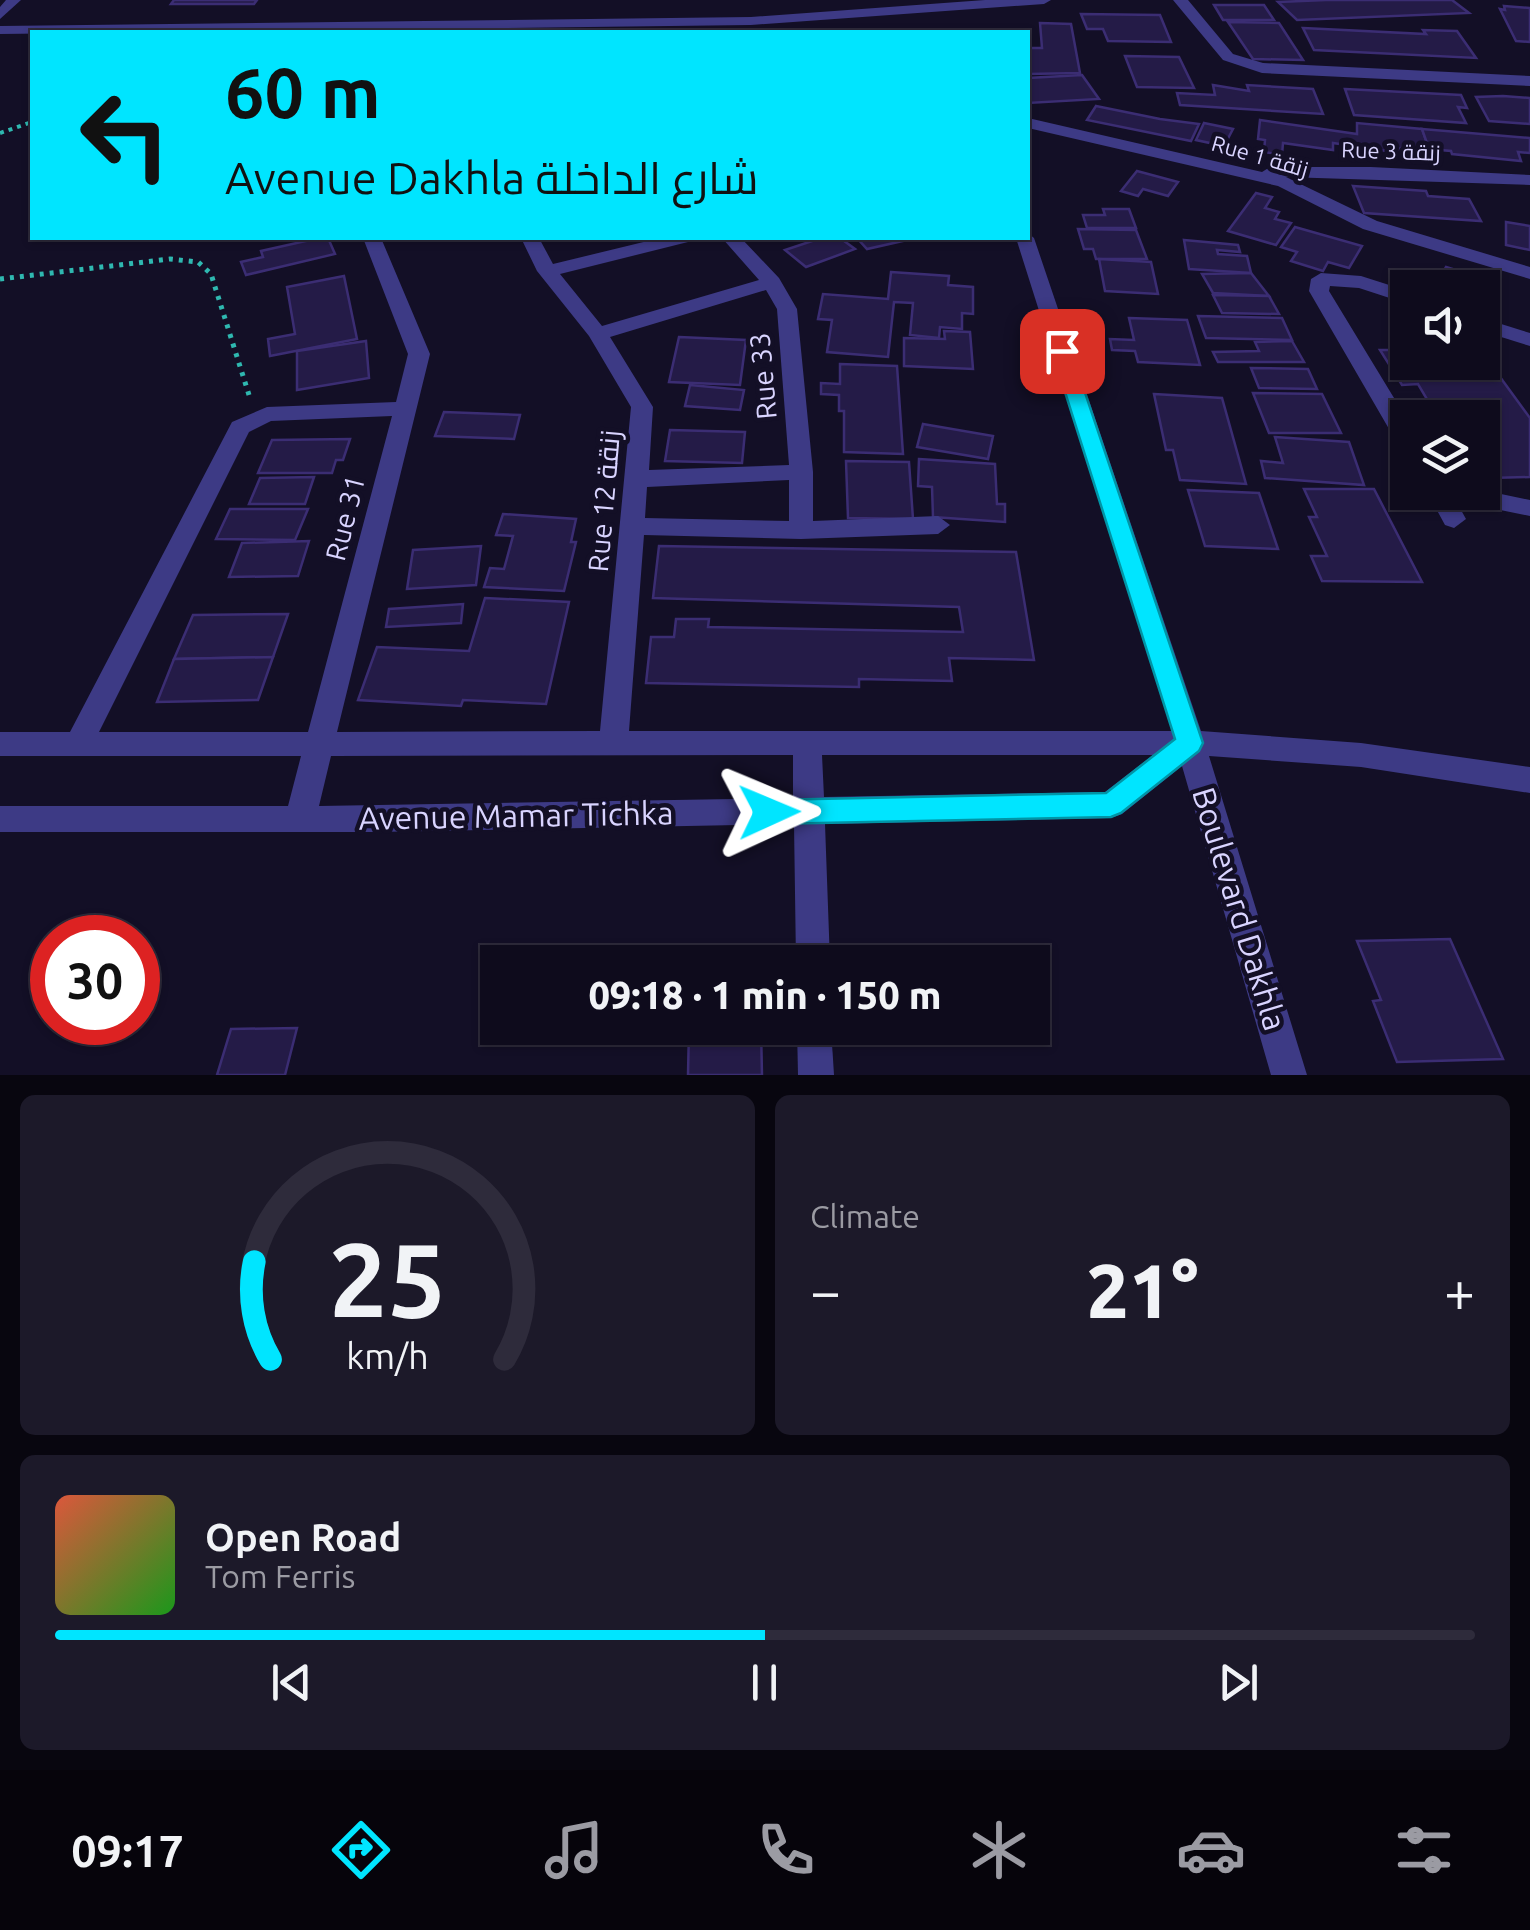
<!DOCTYPE html>
<html lang="en">
<head>
<meta charset="utf-8">
<style>
  body { margin:0; font-family:Ubuntu,Cairo,sans-serif; background:#1c1929; color:#f1f3f6; height:100vh; display:flex; flex-direction:column; font-size:38px; white-space:nowrap }
  * { box-sizing:border-box; margin:0 }
  p { font-size:32px; color:#9b9ba3 }
  .icon { flex:none; width:55px; height:55px; fill:none; stroke:currentColor; stroke-width:2; stroke-linecap:round; stroke-linejoin:round }
  .map { position:relative; height:1075px; overflow:hidden }
  .side { display:flex; flex-direction:column; gap:20px; padding:20px; background:#08060f; flex:1 }
  .side>* { flex:none }
  .guide { position:absolute; left:30px; top:30px; width:1000px; height:210px; border-radius:0px; box-shadow:0 2px 8px #0004,0 0 0 2px #2e2b3b; background:#00e5ff; color:#111; overflow:hidden }
  .buttons { position:absolute; left:1390px; top:270px; display:grid; gap:20px }
  .buttons a { display:grid; place-items:center; width:110px; height:110px; border-radius:0px; background:#0e0b1c; box-shadow:0 2px 8px #0004,0 0 0 2px #2e2b3b; font-size:50px }
  .speed { position:absolute; left:30px; top:915px; display:flex; gap:20px; font-size:50px; font-weight:700; text-align:center }
  .speed>* { display:grid; place-content:center; width:130px; height:130px; border-radius:50%; background:#0e0b1c; box-shadow:0 2px 8px #0004,0 0 0 2px #2e2b3b; line-height:1 }
  .speed .limit { border:15px solid #d22; background:#fff; color:#111 }
  .pin { position:absolute; display:grid; place-items:center; width:85px; height:85px; color:#fff; margin:-42px; border-radius:20px; box-shadow:0 5px 15px #0006 }
  .me { position:absolute; width:110px; margin:-55px; rotate:89deg; stroke-linejoin:round; filter:drop-shadow(0 0 8px #0008) }
  .turn { display:flex; align-items:center; gap:35px; height:210px; padding:0 30px; font-size:45px }
  .turn .icon { width:130px; height:130px; stroke-width:2.5 }
  .turn b { display:block; font-size:70px; line-height:85px }
  .big { font-size:75px; font-weight:800; line-height:1.1 }
  .side .widget { flex:1; display:flex; flex-direction:column; justify-content:center; gap:15px; min-width:0; padding:0 35px; border-radius:15px; background:#1c1929 }
  .side .dial { align-items:center; gap:0 }
  .dial svg { height:260px; overflow:visible; fill:none; stroke:#2e2b3b; stroke-width:7; stroke-linecap:round; text-anchor:middle }
  .dial text { fill:#f1f3f6; stroke:none }
  .song { display:flex; align-items:center; gap:30px }
  .cover { width:120px; height:120px; border-radius:15px; background:linear-gradient(135deg,hsl(10 70% 55%),hsl(120 70% 35%)) }
  .played { height:10px; border-radius:5px; background:linear-gradient(90deg,#00e5ff 50%,#2e2b3b 50%) }
  .keys { display:flex; justify-content:space-around; direction:ltr }
  .heat { display:flex; justify-content:space-between; align-items:center; font-size:55px; direction:ltr }
  .side .tiles { flex:1; display:grid; gap:20px; grid-template-columns:1fr 1fr }
  .widget:last-child { grid-column:span 2 }
  .trip { position:absolute; left:480px; top:945px; width:570px; height:100px; border-radius:0px; background:#0e0b1c; box-shadow:0 2px 8px #0004,0 0 0 2px #2e2b3b; font-weight:800; line-height:100px; text-align:center }
  .dock { display:flex; height:160px; justify-content:space-around; align-items:center; background:#06040b; color:#9b9ba3 }
  .dock .icon { width:70px; height:70px }
  .dock .current { color:#00e5ff }
  .dock b { font-size:45px; color:#f1f3f6 }
  .map>svg:first-child { display:block }
</style>
</head>
<body>
<div class="map">
<svg width="1530" height="1075" viewBox="0 0 1530 1075">
  <rect width="100%" height="100%" fill="#130f26"/>
  <g fill="#241b47" stroke="#3b2d73" stroke-width="2.5">
    <polygon points="174,0 257,0 254,4 171,4"/>
    <polygon points="1326,0 1452,0 1469,13 1297,20 1278,2"/>
    <polygon points="1214,5 1264,5 1274,20 1223,20"/>
    <polygon points="1504,6 1530,8 1530,42 1516,41 1500,9 1505,10"/>
    <polygon points="1081,14 1160,15 1171,42 1108,41 1103,29 1087,29"/>
    <polygon points="1228,22 1279,23 1303,60 1253,59"/>
    <polygon points="1040,23 1071,24 1080,73 1028,74 1028,48 1042,48"/>
    <polygon points="1303,28 1426,34 1423,30 1457,31 1476,58 1314,50"/>
    <polygon points="1125,56 1179,57 1194,88 1137,87"/>
    <polygon points="1082,75 1099,99 1028,103 1028,78"/>
    <polygon points="1213,85 1249,91 1247,85 1313,89 1323,114 1180,105 1177,93 1215,95"/>
    <polygon points="1345,89 1461,95 1467,108 1458,107 1466,123 1354,115"/>
    <polygon points="1503,96 1530,98 1530,124 1489,121 1476,97"/>
    <polygon points="1096,106 1160,119 1199,124 1191,141 1087,120"/>
    <polygon points="1260,120 1357,134 1357,123 1422,129 1429,149 1399,148 1400,153 1333,143 1333,150 1283,143 1282,155 1264,152 1265,140 1258,139"/>
    <polygon points="1204,123 1233,129 1224,146 1196,140"/>
    <polygon points="1422,129 1530,138 1530,153 1518,152 1521,161 1452,154 1451,151 1429,149"/>
    <polygon points="1137,171 1178,182 1168,196 1143,189 1138,196 1121,191"/>
    <polygon points="1353,186 1426,191 1428,196 1469,199 1481,221 1364,213"/>
    <polygon points="1256,193 1272,197 1265,208 1279,212 1275,219 1291,223 1276,245 1228,231"/>
    <polygon points="1103,209 1129,209 1136,228 1087,228 1083,215 1105,215"/>
    <polygon points="1506,222 1530,226 1530,250 1506,245"/>
    <polygon points="1295,227 1362,246 1349,268 1328,262 1323,271 1291,261 1297,252 1281,247"/>
    <polygon points="1078,229 1136,230 1147,259 1096,259 1093,249 1084,249"/>
    <polygon points="319,238 328,238 335,254 246,275 241,262 263,257 261,251"/>
    <polygon points="821,238 840,238 855,249 806,267 785,250"/>
    <polygon points="857,238 916,238 867,249"/>
    <polygon points="1184,240 1238,245 1240,252 1217,250 1218,254 1247,256 1251,273 1189,269"/>
    <polygon points="1099,259 1151,262 1158,294 1105,291"/>
    <polygon points="1446,267 1482,278 1477,288 1434,288"/>
    <polygon points="891,272 949,276 948,285 973,287 973,314 962,313 962,329 940,327 939,338 910,335 913,303 894,302 888,357 827,352 832,320 818,319 823,294 888,299"/>
    <polygon points="1251,273 1269,296 1213,293 1202,274"/>
    <polygon points="344,276 357,339 270,356 268,339 295,334 287,287"/>
    <polygon points="1213,295 1269,296 1279,314 1222,313"/>
    <polygon points="1198,316 1282,318 1292,340 1206,338"/>
    <polygon points="1129,318 1187,320 1200,365 1138,362 1135,351 1112,350 1110,339 1134,340"/>
    <polygon points="944,331 970,332 973,369 904,366 904,338 945,339"/>
    <polygon points="679,337 746,340 740,385 669,382"/>
    <polygon points="1391,339 1408,339 1408,362 1492,366 1530,418 1530,477 1490,478 1482,465 1482,418 1451,418 1440,401 1428,401 1418,384 1402,385 1380,350 1398,350"/>
    <polygon points="366,341 369,378 297,390 297,351"/>
    <polygon points="1292,341 1304,362 1218,362 1213,352 1259,351 1255,342"/>
    <polygon points="840,364 897,366 903,454 844,452 844,411 839,411 839,395 821,394 821,383 840,384"/>
    <polygon points="1251,368 1308,369 1317,389 1259,388"/>
    <polygon points="690,385 744,390 740,410 685,406"/>
    <polygon points="1253,393 1322,394 1341,433 1269,433"/>
    <polygon points="1154,394 1222,398 1246,484 1180,480 1173,450 1166,450"/>
    <polygon points="444,412 520,415 514,439 435,436"/>
    <polygon points="923,424 993,436 988,459 917,447"/>
    <polygon points="670,430 745,432 742,463 665,461"/>
    <polygon points="1275,437 1349,442 1364,485 1265,478 1261,461 1283,463"/>
    <polygon points="350,439 343,460 336,460 332,473 258,473 272,440"/>
    <polygon points="919,459 995,464 997,504 1005,504 1005,522 933,517 932,487 918,486"/>
    <polygon points="846,461 909,462 913,519 848,518"/>
    <polygon points="314,477 305,504 249,504 260,478"/>
    <polygon points="1304,489 1374,489 1422,582 1322,581 1311,556 1327,556 1309,517 1317,517"/>
    <polygon points="1188,490 1259,493 1278,549 1205,546"/>
    <polygon points="230,509 308,509 295,540 216,539"/>
    <polygon points="503,514 576,519 571,542 576,542 564,591 484,587 490,568 504,569 513,536 496,535"/>
    <polygon points="309,541 298,576 229,577 242,543"/>
    <polygon points="481,546 476,585 407,589 413,550"/>
    <polygon points="659,546 1016,552 1034,660 949,658 952,681 859,679 859,687 646,683 651,637 674,637 676,619 709,619 708,627 963,632 959,607 653,598"/>
    <polygon points="485,598 569,602 546,704 463,700 461,706 358,700 377,647 469,651"/>
    <polygon points="463,604 461,623 386,627 389,609"/>
    <polygon points="288,614 273,657 174,659 193,615"/>
    <polygon points="273,657 258,700 157,702 174,659"/>
    <polygon points="1450,939 1503,1059 1397,1062 1373,1001 1381,1000 1357,941"/>
    <polygon points="297,1028 285,1075 217,1075 231,1029"/>
    <polygon points="689,1028 761,1028 762,1075 688,1075"/>
  </g>
  <g fill="none" stroke-linecap="round" stroke-linejoin="round">
    <polyline stroke="#2fb8b0" stroke-width="4" stroke-dasharray="4 5" stroke-linecap="butt" points="0,133 32,122"/>
    <polyline stroke="#2fb8b0" stroke-width="5" stroke-dasharray="4 6" stroke-linecap="butt" points="0,279 170,259 198,262 211,274 249,395"/>
    <g fill="#3d3a85" fill-rule="evenodd">
      <polygon points="6,0 21,0 0,19 0,7"/>
      <polygon points="985,0 1051,0 1044,4 751,25 0,34 0,26 751,17"/>
      <polygon points="1173,0 1188,0 1233,54 1263,63 1530,76 1530,86 1262,73 1223,60"/>
      <polygon points="1028,118 1262,172 1270,167 1371,167 1530,175 1530,185 1286,177 1377,221 1530,267 1530,279 1363,229 1278,186 1028,128"/>
      <path d="M1028,233L1034,238L1201,731L1361,743L1530,767V793L1361,767L1209,756L1307,1075H1271L1182,766L1122,814L1111,818L825,824L830,962H796L794,824L375,832H0V806H288L301,756H0V732H70L232,422L267,407L396,402L408,354L363,238H381L430,354L337,732L600,731L631,407L589,336L537,271L521,238H539L553,264L660,238H690L688,242L560,274L602,326L759,280L722,238H741L779,278L797,309L813,472V521L938,516L950,525L938,534L801,539L644,535L629,731H1172L1016,238H1028ZM766,290L777,309L789,465L649,470L653,407L610,337ZM392,416L308,732H99L249,432L271,421ZM789,480V521L645,518L647,487ZM793,755V798L319,806L331,756ZM822,755H1153L1105,792L824,797Z"/>
      <polygon points="1321,273 1361,276 1408,291 1408,304 1359,288 1330,286 1329,291 1408,421 1408,448 1396,441 1309,291 1311,279"/>
      <polygon points="1482,318 1530,333 1530,346 1482,331"/>
      <polygon points="1482,490 1530,500 1530,516 1456,501 1466,519 1454,528 1445,525 1427,492"/>
      <polygon points="797,1028 831,1028 834,1075 798,1075"/>
    </g>
  </g>
  <polygon fill="#00e5ff" stroke="#0095a6" stroke-width="2.5" points="1062,345 1071,351 1203,743 1199,751 1121,813 1111,817 769,824 759,821 755,812 759,804 769,800 1106,793 1175,739 1052,351"/>
  <g text-anchor="middle" stroke-width="9" stroke-linejoin="round" paint-order="stroke">
    <g font-size="22" fill="#d9d4ff" stroke="#130f26">
      <text transform="translate(1391 151) rotate(2)" y="8">Rue 3 زنقة</text>
      <text transform="translate(1260 156) rotate(16)" y="8">Rue 1 زنقة</text>
    </g>
    <g font-size="28" fill="#d9d4ff" stroke="#130f26">
      <text transform="translate(763 376) rotate(-95)" y="10">Rue 33</text>
      <text transform="translate(604 501) rotate(-85)" y="10">Rue 12 زنقة</text>
      <text transform="translate(345 518) rotate(-76)" y="10">Rue 31</text>
    </g>
    <g font-size="32" fill="#d9d4ff" stroke="#130f26">
      <text transform="translate(516 816) rotate(-1)" y="11">Avenue Mamar Tichka</text>
      <text transform="translate(1239 909) rotate(73)" y="11">Boulevard Dakhla</text>
    </g>
  </g>
</svg>
<div class="buttons">
<a><svg class="icon" aria-label="sound" viewBox="0 0 24 24"><path d="M4 9h4l5-4v14l-5-4H4zM17 9q2 3 0 6"/></svg></a>
<a><svg class="icon" aria-label="layers" viewBox="0 0 24 24"><path d="M12 4l9 5-9 5-9-5zM3 14l9 5 9-5"/></svg></a>
</div>
<div class="speed"><div class="limit">30</div></div>
<div class="pin" style="left:1062px;top:351px;background:#d93025"><svg class="icon" aria-label="arrive" viewBox="0 0 24 24"><path d="M6 21V4h12l-3 4 3 4H6"/></svg></div>
<svg class="me" style="left:769px;top:812px" viewBox="-20 -20 40 40"><path d="M0-17L14 15 0 8-14 15z" fill="#00e5ff" stroke="#fff" stroke-width="4"/></svg>
<div class="trip">09:18 · 1 min · 150 m</div>
<div class="guide">
<div class="turn"><svg class="icon" aria-label="left" viewBox="0 0 24 24"><path d="M17 20v-9H6M10 6l-5 5 5 5"/></svg><div><b>60 m</b>Avenue Dakhla شارع الداخلة</div></div>
</div>
</div>
<section class="side">
<div class="tiles">
<div class="widget dial"><svg viewBox="0 0 100 80">
<path d="M14 69A42 42 0 1 1 86 69"/>
<path d="M14 69A42 42 0 0 1 9 39" stroke="#00e5ff"/>
<text x="50" y="56" font-size="32" font-weight="700">25</text>
<text x="50" y="72" font-size="11">km/h</text>
</svg></div>
<div class="widget"><p>Climate</p>
<div class="heat"><a>−</a><b class="big">21°</b><a>+</a></div>
</div>
<div class="widget">
<div class="song"><i class="cover"></i><div><b>Open Road</b><p>Tom Ferris</p></div></div>
<div class="played"></div>
<div class="keys"><svg class="icon" aria-label="previous" viewBox="0 0 24 24"><path d="M18 5L8 12l10 7zM5 5v14"/></svg><svg class="icon" aria-label="pause" viewBox="0 0 24 24"><path d="M8 5v14M16 5v14"/></svg><svg class="icon" aria-label="next" viewBox="0 0 24 24"><path d="M6 5l10 7-10 7zM19 5v14"/></svg></div>
</div>
</div>
</section>
<nav class="dock">
<b>09:17</b>
<svg class="icon current" aria-label="directions" viewBox="0 0 24 24"><path d="M12 3l9 9-9 9-9-9zM9 14v-3h6M13 9l2 2-2 2"/></svg>
<svg class="icon" aria-label="music" viewBox="0 0 24 24"><path d="M9 18V5l10-2v13"/><circle cx="6" cy="18" r="3"/><circle cx="16" cy="16" r="3"/></svg>
<svg class="icon" aria-label="phone" viewBox="0 0 24 24"><path d="M5 4h4l2 5-3 2q2 4 5 5l2-3 5 2v4C11 20 4 13 5 4z"/></svg>
<svg class="icon" aria-label="climate" viewBox="0 0 24 24"><path d="M12 3v18M4 7l16 10M4 17L20 7"/></svg>
<svg class="icon" aria-label="car" viewBox="0 0 24 24"><path d="M5 17H2v-5l4-1 3-4h7l3 4 3 1v5h-3M9 17h6M6 11h13"/><circle cx="7" cy="17" r="2"/><circle cx="17" cy="17" r="2"/></svg>
<svg class="icon" aria-label="filters" viewBox="0 0 24 24"><path d="M4 7h16M4 17h16"/><circle cx="9" cy="7" r="2"/><circle cx="15" cy="17" r="2"/></svg>
</nav>
</body>
</html>
